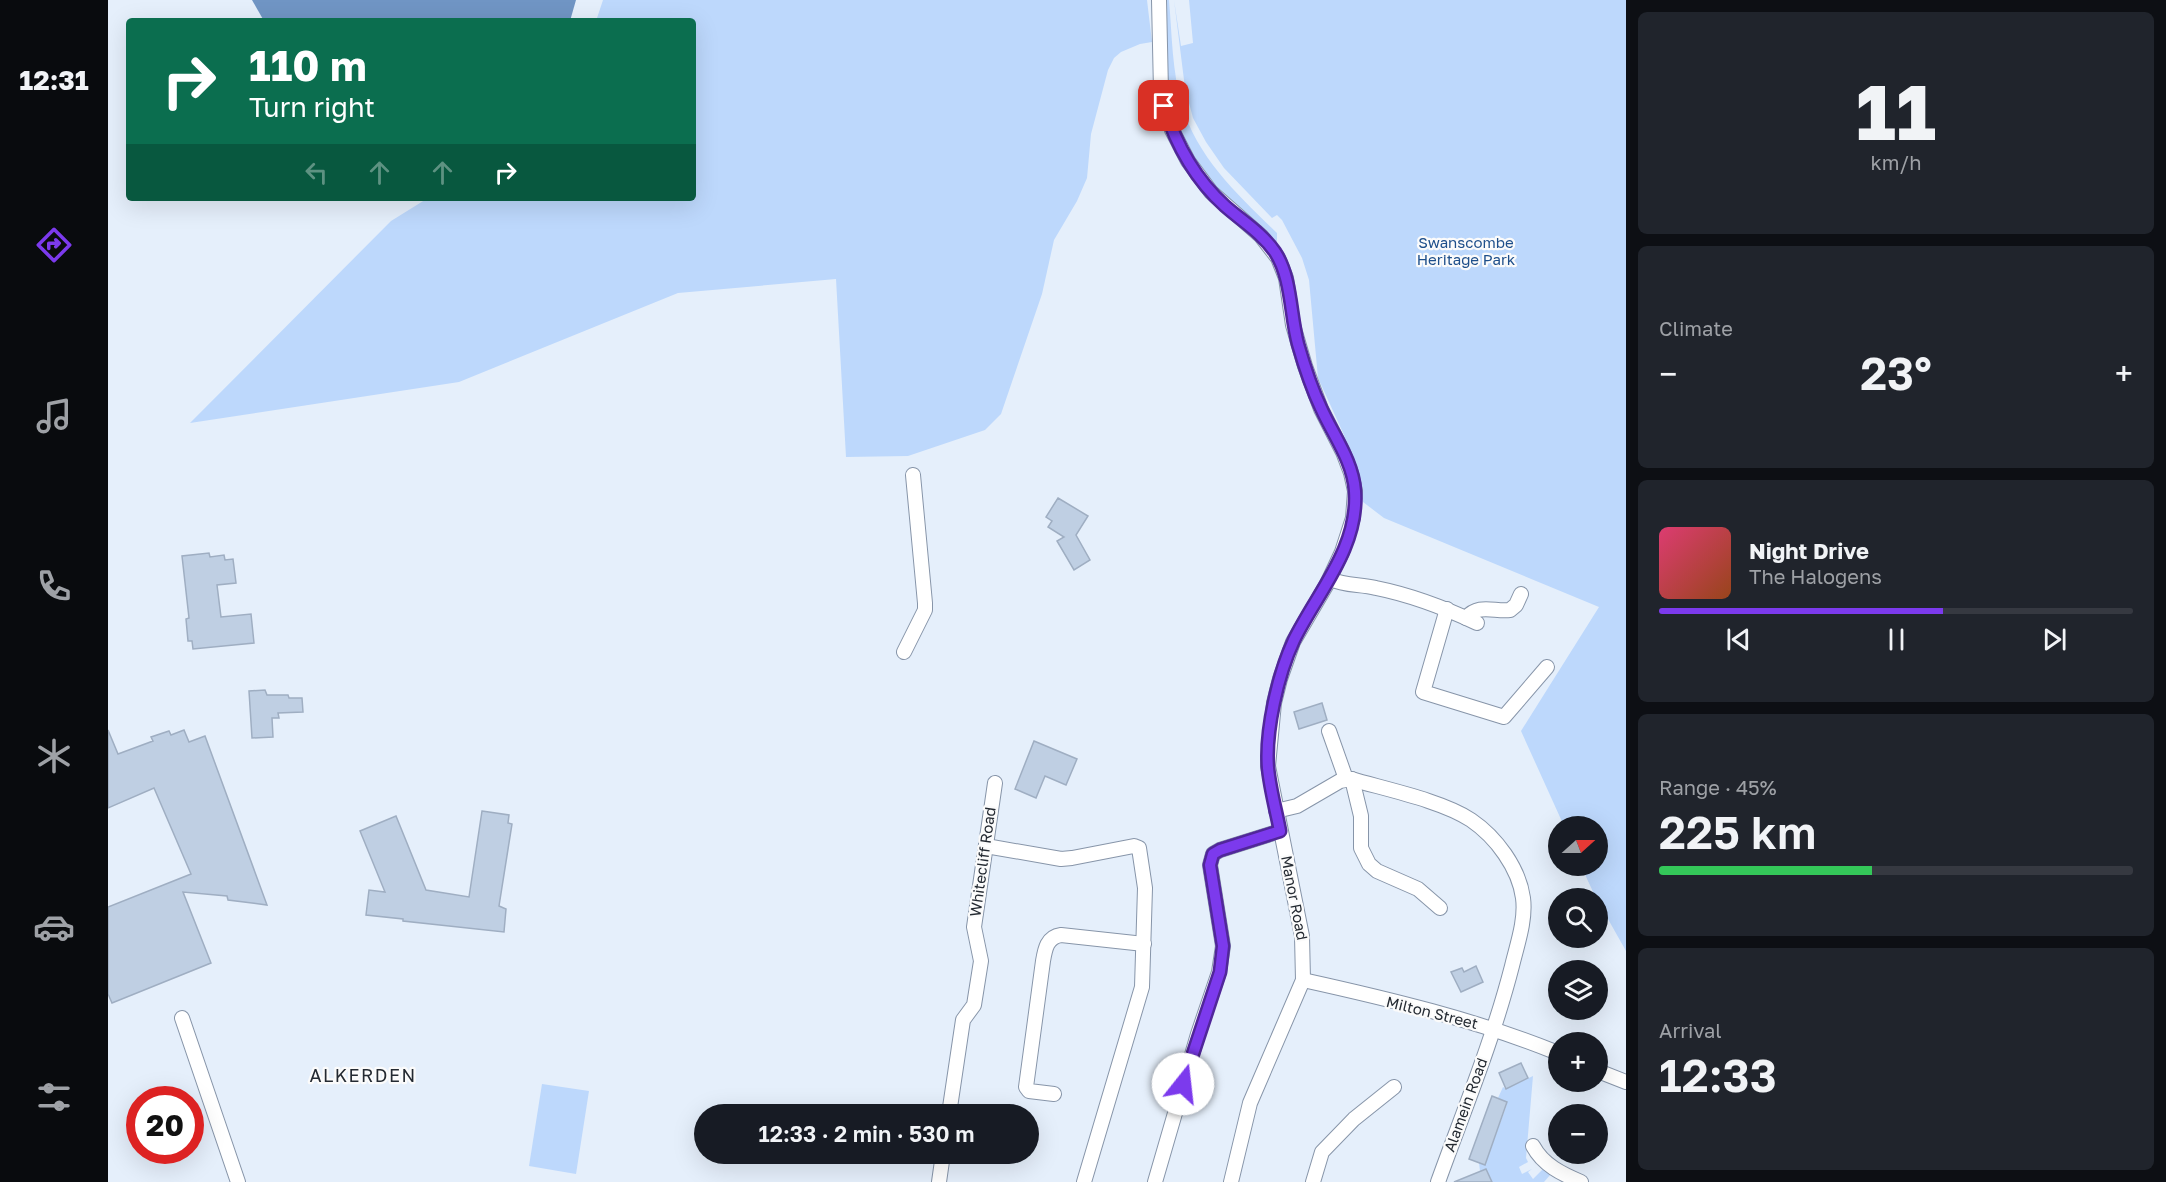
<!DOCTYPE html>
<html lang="en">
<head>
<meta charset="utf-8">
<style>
  body { margin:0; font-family:"Golos Text",sans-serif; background:#20242c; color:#f1f3f6; height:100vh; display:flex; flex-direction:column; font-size:22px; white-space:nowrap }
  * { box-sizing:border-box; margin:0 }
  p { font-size:20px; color:#9ea1a6 }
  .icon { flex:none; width:33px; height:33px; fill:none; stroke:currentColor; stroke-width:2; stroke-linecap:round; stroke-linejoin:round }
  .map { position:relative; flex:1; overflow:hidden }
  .sheet { display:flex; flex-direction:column; gap:12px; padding:12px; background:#0d0f14; width:540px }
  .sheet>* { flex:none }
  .guide { position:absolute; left:18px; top:18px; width:570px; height:183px; border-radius:6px; box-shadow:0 6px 24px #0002; background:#0b6e4f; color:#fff; overflow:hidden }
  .needle { width:39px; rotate:69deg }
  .tools { position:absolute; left:1440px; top:816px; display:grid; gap:12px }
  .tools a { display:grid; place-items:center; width:60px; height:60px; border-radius:50%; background:#171b24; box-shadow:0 6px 24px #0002; font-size:30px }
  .speed { position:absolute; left:18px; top:1086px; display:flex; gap:12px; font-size:30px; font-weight:700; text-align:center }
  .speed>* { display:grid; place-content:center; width:78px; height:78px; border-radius:50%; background:#171b24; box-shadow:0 6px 24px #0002; line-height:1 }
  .speed .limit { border:9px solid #d22; background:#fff; color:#111 }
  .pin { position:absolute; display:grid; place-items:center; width:51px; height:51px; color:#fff; margin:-26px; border-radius:12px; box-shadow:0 3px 9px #0006 }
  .me { position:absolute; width:66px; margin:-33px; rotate:16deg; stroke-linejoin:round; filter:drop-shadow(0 0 4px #0008) }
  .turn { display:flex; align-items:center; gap:21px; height:126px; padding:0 24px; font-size:27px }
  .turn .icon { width:78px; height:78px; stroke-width:2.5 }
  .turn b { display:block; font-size:42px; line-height:51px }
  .lanes { display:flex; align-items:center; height:57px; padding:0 24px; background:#0003; justify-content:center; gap:30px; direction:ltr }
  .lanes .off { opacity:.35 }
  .big { font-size:45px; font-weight:600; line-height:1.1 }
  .sheet .widget { flex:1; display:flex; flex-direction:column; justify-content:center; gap:9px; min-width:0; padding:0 21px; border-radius:9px; background:#20242c }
  .sheet .dial { align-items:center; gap:0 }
  .dial b { font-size:78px; line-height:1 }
  .song { display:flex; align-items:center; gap:18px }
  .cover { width:72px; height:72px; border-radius:9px; background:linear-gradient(135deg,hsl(340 70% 55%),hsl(20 70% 35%)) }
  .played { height:6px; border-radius:3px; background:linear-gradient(90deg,#7c3aed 60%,#363941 60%) }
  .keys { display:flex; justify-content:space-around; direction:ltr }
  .heat { display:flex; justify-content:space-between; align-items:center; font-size:33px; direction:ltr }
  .charge { height:9px; border-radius:4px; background:linear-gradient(90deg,#34c759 45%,#363941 0) }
  .trip { position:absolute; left:586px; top:1104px; width:345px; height:60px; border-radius:30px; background:#171b24; box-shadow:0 6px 24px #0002; font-weight:600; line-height:60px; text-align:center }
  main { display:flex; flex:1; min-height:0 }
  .dock { display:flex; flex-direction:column; width:108px; justify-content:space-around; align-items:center; background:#090b0e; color:#9ea1a6 }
  .dock .icon { width:42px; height:42px }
  .dock .selected { color:#7c3aed }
  .dock b { font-size:27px; color:#f1f3f6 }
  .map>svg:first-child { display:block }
</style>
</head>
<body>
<main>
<nav class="dock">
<b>12:31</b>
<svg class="icon selected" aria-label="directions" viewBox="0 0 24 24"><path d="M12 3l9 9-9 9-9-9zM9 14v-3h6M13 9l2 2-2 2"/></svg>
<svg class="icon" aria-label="music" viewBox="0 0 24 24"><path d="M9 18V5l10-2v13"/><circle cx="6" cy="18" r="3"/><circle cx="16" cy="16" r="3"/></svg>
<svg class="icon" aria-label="phone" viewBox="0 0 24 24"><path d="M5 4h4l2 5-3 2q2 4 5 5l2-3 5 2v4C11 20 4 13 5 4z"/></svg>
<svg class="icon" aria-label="climate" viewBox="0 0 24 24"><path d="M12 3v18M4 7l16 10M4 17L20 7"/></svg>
<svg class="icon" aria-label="car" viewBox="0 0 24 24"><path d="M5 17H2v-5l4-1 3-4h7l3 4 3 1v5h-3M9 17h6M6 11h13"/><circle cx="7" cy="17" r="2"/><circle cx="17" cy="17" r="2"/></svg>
<svg class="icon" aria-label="filters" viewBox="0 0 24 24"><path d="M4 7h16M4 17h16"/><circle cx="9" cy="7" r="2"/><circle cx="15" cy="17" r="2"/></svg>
</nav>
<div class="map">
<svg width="1518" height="1182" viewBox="0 0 1518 1182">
  <rect width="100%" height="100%" fill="#e5effb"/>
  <g fill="#bdd8fc">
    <polygon points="495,0 1039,0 1044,42 1032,44 1013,52 1006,58 1000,70 983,134 979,178 969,201 946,240 934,294 893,414 877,430 800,456 738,457 728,279 570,293 351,382 82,423 283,221 320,198 585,198 585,21 488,21"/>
    <path d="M1057,0H1061C1064,34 1064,72 1074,105C1089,158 1131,196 1169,233V242C1153,225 1132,214 1116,197C1084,165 1063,123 1059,79C1056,53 1059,26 1057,0Z"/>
    <polygon points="1066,0 1073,46 1085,43 1081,0 1518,0 1518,951 1487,896 1473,866 1490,866 1490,826 1456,826 1413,731 1491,607 1276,518 1255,502 1236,435 1210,378 1201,280 1194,258 1174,220 1169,215 1164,218 1116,168 1098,142 1085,118 1077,88"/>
    <polygon points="1425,1076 1418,1158 1420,1162 1411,1167 1414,1174 1424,1169 1420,1172 1425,1179 1435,1169 1443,1174 1436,1182 1384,1182 1378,1169 1372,1171 1371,1163 1373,1157 1379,1159 1398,1107 1399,1102 1390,1098 1395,1087 1398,1089"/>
    <polygon points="434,1084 481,1091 468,1174 421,1166"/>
  </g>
  <polygon fill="#7095c4" points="144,0 468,0 462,21 156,21"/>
  <g fill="#bfcfe3" stroke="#9faec2" stroke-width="1.5">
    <polygon points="950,498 980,516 968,535 982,560 966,570 949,541 956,537 940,527 944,521 938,517"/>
    <polygon points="101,553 102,557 116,555 117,560 125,559 128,583 109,585 113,617 143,614 146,643 85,649 84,641 80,641 78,619 81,618 74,556"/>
    <polygon points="157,690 159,695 180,695 181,698 194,698 195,712 170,713 171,718 164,718 165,737 144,738 141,691"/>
    <polygon points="1214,703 1219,720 1191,729 1186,712"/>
    <polygon points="0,730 10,754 45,741 43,737 61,731 63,735 76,730 81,742 97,736 159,905 120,900 119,896 75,892 103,963 4,1003 0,994 0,907 83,874 46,788 0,808"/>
    <polygon points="926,741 969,759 958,785 937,776 928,798 907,789"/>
    <polygon points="374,811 401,815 400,823 404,824 391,906 398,909 396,932 295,921 295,919 258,915 261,890 277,892 252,831 288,816 318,890 361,897"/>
    <polygon points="1368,966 1375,982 1353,992 1343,972 1354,968 1356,972"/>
    <polygon points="1413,1063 1420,1078 1398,1089 1391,1073"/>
    <polygon points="1384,1096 1399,1102 1377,1165 1361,1159"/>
    <polygon points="1378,1169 1384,1182 1346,1182"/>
  </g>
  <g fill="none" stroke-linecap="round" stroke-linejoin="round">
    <defs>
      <g id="minor">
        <polyline points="1051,0 1053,91 1064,130 1080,161 1103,192 1153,236 1170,258 1178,278 1185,325 1197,366 1213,409 1235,452 1243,473 1247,491 1245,518 1234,552 1219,584 1185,642 1172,679 1166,703 1160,766 1194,936 1195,980 1142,1103 1123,1182"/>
        <path d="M1222,579C1237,586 1252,584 1268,588C1303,595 1337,608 1369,623"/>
        <polyline points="1339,609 1315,692 1396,717 1439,667"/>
        <path d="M1358,618C1371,603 1386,612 1402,610L1408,605L1413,594"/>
        <polyline points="796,652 817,610 817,603 805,475"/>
        <polyline points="1221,731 1238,779"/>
        <polyline points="1244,779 1253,816 1253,848 1261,864 1269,871 1310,889 1332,908"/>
        <path d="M1168,811L1189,806L1232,781L1243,779C1277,789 1335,801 1363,820C1388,837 1411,868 1415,898C1418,920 1409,945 1404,966C1385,1040 1356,1110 1330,1182"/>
        <polyline points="878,846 953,859 964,858 1026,846 1031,848 1037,888 1034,987 976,1182"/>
        <path d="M1195,980C1281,999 1369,1020 1450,1053"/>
        <polyline points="74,1018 130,1182"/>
        <polyline points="1490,1071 1518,1082"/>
        <path d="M946,1094L921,1091L918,1087L935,961C937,949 939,937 953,935L1036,944"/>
        <polyline points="841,1114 855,1020 866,1005 873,961 866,927 887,783"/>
        <path d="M1425,1146C1435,1165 1454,1174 1473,1182"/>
        <polyline points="831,1182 835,1154"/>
        <polyline points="1047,1182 1090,1034 1111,972 1115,946 1102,865 1105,854 1112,850 1172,831"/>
        <polyline points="1205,1182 1214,1152 1246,1119 1286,1087"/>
      </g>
    </defs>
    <use href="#minor" stroke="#8795a9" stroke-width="16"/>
    <use href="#minor" stroke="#fff" stroke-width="14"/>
  </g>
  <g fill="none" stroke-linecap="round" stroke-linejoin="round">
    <defs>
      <path id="route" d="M1056,106C1068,145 1087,179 1117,206C1134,221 1154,233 1167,252C1184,278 1182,314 1190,344C1196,365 1203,387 1213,408C1225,435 1245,461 1247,491C1251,548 1209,593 1186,640C1170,674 1157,731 1160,768C1162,789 1168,810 1172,831L1112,850L1105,854L1102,865L1115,946L1112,972L1075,1084"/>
    </defs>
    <use href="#route" stroke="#51269a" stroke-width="15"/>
    <use href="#route" stroke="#7c3aed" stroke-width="10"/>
  </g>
  <g text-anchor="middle" stroke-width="4.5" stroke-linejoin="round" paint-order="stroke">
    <g font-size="15" fill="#1e4f8b" stroke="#fbfbfb">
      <text x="1358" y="248">Swanscombe<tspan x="1358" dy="17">Heritage Park</tspan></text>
    </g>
    <g font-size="15" fill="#242a32" stroke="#fbfbfb">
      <text transform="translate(875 862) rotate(-82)" y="5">Whitecliff Road</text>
      <text transform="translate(1186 898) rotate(79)" y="5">Manor Road</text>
      <text transform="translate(1324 1013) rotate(14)" y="5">Milton Street</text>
      <text transform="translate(1358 1105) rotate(-70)" y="5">Alamein Road</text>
    </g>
    <g font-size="18" letter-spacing="1.5" fill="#242a32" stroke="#fbfbfb">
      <text x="255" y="1082">ALKERDEN</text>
    </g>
  </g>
</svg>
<div class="tools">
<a><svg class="needle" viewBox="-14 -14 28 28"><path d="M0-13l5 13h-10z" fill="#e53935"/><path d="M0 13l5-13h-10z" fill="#9ea1a6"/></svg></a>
<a><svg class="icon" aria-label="search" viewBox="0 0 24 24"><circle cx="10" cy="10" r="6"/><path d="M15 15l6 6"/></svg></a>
<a><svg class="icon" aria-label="layers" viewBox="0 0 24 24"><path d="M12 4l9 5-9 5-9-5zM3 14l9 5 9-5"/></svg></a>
<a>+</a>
<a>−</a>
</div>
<div class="speed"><div class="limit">20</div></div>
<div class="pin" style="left:1056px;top:106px;background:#d93025"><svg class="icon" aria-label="arrive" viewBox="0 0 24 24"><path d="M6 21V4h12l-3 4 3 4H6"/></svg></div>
<svg class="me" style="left:1075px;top:1084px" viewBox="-20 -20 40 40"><circle r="19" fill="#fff"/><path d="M0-13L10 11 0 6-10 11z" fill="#7c3aed"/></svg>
<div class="trip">12:33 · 2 min · 530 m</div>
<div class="guide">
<div class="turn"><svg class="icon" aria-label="right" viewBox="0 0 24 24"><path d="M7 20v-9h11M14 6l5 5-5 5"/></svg><div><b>110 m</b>Turn right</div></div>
<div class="lanes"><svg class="icon off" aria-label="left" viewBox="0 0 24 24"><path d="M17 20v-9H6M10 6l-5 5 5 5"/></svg><svg class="icon off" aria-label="ahead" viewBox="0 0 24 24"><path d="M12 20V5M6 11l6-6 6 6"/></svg><svg class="icon off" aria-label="ahead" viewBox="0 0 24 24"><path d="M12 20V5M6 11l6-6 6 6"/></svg><svg class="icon" aria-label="right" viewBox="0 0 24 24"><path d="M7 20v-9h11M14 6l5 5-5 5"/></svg></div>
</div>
</div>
<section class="sheet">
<div class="widget dial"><b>11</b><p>km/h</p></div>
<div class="widget"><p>Climate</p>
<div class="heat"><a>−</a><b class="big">23°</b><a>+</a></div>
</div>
<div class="widget">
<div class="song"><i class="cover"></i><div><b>Night Drive</b><p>The Halogens</p></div></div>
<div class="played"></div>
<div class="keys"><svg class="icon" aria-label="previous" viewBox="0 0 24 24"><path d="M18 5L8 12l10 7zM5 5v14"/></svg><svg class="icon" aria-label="pause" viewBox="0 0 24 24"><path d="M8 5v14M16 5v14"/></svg><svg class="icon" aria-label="next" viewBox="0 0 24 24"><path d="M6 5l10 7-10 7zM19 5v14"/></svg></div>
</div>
<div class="widget"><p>Range · 45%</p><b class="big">225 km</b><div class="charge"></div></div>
<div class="widget"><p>Arrival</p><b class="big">12:33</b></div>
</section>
</main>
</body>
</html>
